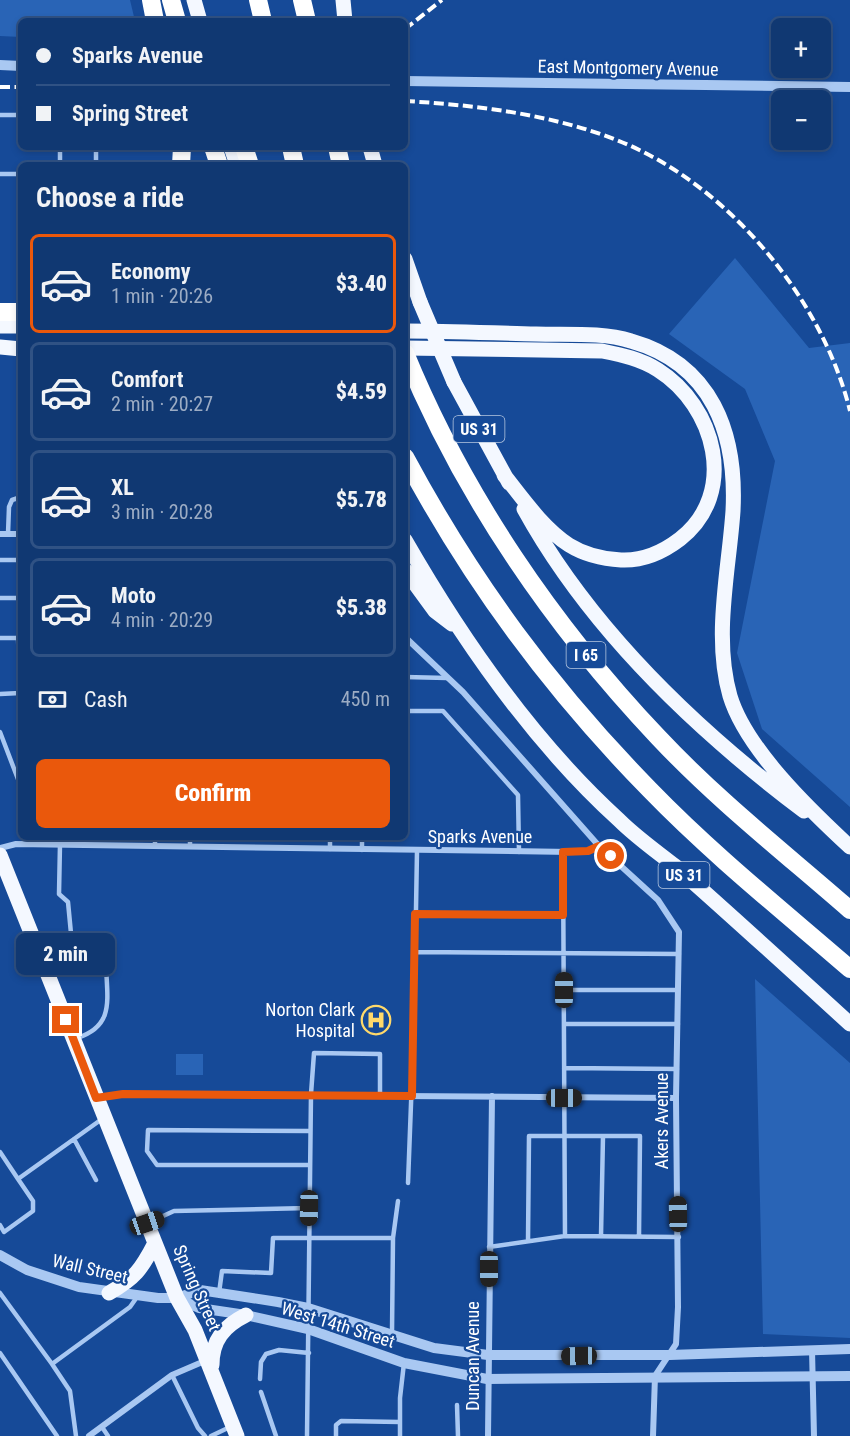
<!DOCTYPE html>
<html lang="en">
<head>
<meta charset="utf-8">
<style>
	body { margin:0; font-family:"Roboto Condensed",sans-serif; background:#1e437a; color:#f1f3f6; height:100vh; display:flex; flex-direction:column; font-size:22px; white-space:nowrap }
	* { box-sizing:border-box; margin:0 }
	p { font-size:20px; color:#9cacc4 }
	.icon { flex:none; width:33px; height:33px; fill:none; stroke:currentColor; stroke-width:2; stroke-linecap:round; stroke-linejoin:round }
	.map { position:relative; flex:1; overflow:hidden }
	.panel { position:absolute; left:18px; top:162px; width:390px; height:678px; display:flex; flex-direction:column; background:#103872; border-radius:9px; box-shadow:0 3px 9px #0003,0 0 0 2px #305284 }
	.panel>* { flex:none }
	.top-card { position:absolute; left:18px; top:18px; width:390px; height:132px; border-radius:9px; box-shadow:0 3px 9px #0003,0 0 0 2px #305284; display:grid; align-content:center; height:132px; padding:0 18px; background:#103872 }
	.tools { position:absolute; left:771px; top:18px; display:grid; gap:12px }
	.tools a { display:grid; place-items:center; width:60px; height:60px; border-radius:9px; background:#103872; box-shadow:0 3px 9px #0003,0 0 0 2px #305284; font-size:30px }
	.end { position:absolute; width:27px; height:27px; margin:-14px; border:8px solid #ea580c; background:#fff; box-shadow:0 0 0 3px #fff }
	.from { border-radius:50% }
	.bubble { position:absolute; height:42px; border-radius:9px; background:#103872; box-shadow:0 3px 9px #0003,0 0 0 2px #305284; font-size:20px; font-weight:800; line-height:42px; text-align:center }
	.car { position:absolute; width:18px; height:36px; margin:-18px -9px; border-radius:8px; box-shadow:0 0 4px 2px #0007; background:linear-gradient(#222 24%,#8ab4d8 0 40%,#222 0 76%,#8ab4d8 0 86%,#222 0) }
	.top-card b { display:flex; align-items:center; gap:21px; height:57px; font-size:22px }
	.top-card b+b { border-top:2px solid #305284 }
	.top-card i { width:15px; height:15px; background:#f1f3f6 }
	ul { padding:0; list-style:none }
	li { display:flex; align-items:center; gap:18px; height:99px; margin:0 12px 9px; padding:0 6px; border:3px solid #305284; border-radius:9px }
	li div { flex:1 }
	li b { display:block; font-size:22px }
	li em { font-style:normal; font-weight:800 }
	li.on { border-color:#ea580c }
	li>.icon { width:54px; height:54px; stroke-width:1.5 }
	h2 { padding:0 18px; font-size:27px; line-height:72px }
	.pay { display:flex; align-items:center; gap:15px; height:66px; padding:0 18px; font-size:22px }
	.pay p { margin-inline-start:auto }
	.primary-button { display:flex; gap:12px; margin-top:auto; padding:12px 18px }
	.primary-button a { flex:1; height:69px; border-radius:9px; background:#ea580c; color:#fff; font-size:24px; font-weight:800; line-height:69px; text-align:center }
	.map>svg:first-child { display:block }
	.green { fill:#2964b6 }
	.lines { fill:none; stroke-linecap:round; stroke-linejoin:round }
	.service { stroke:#a9c8f2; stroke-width:4.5 }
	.minor { stroke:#a9c8f2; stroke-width:6 }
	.tertiary { stroke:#a9c8f2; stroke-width:10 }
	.primary { stroke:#f4f8ff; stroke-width:15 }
	.motorway { stroke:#fff; stroke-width:18 }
	.rail { stroke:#fff; stroke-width:4; stroke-dasharray:10 4.5; stroke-linecap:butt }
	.primary-bridge { stroke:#f4f8ff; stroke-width:15 }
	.route { stroke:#ea580c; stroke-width:8 }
	.labels { text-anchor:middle; stroke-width:4.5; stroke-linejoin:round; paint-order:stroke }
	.shield { fill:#164a98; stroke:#b9c9e0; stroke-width:1.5 }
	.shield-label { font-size:16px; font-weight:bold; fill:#fff }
	.street-label { font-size:18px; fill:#fff; stroke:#164a98 }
	.poi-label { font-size:18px; fill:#fff; stroke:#164a98; text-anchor:end }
</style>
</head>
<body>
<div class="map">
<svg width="850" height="1436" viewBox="0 0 850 1436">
	<rect width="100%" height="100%" fill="#164a98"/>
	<!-- green -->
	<path class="green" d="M0,0H130L135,21H21V37L0,36Z
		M735,258L809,348L850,343V807L762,729L737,653L775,461L745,389L669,334Z
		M755,979L850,1063V1338L763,1334Z
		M176,1054H203V1075H176Z"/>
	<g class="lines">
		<!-- service -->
		<path class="service" d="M0,115H21
			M60,147V165
			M96,165V147
			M0,174H21
			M8,534L9,507L12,500L21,497
			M0,560H21
			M0,598H21
			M0,638H18
			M405,677L447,678
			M0,694L20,693L18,638L21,606
			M405,711H443L518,795L519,852
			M0,732L21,787
			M155,837V846
			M60,844L59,894L68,902L72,944L80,961L106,965C107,999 115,1026 77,1038
			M190,846V837
			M330,849V837
			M362,850V837
			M563,852L565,1236
			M415,914L563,915
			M414,952L679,954
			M46,962L74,953
			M564,990H678
			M564,1024H678
			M564,1068L677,1069
			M74,1139L96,1180
			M0,1152L18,1179L102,1119
			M310,1165H157L147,1151L148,1130L310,1131
			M408,1183L414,1025L417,851
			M150,1222L174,1211L309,1208
			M0,1225L4,1232L33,1211V1201L18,1179
			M601,1236L603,1136
			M393,1238L398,1201
			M528,1241L529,1136H640L639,1236
			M489,1247L565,1236L679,1237
			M0,1293L52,1364L130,1307L137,1297
			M219,1293L222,1271L271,1273L273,1238H393L392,1333
			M0,1353L57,1436
			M52,1364L70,1391L76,1436
			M172,1375L198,1428L205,1436
			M260,1379L261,1362L266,1354L279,1350L309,1353
			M261,1392L276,1436
			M457,1405L458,1436
			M102,1427L108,1436
			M211,1436L230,1427
			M307,1436L311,1094L314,1053L380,1054V1096
			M336,1436V1425L341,1421L400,1422
			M400,1436V1398L404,1363"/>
		<!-- minor -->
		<path class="minor" d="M0,534H21
			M405,637L463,692L599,846L658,900L679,932L676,1098L678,1307L676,1344L655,1376L653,1436
			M0,848L16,844L571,852L588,851L599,846
			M96,1098L123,1094L676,1098
			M812,1350L814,1436
			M89,1436L172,1375L207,1360
			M488,1436L492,1096"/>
		<!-- tertiary -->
		<path class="tertiary" d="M0,65L21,66
			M405,81L850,87
			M0,1255L27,1270L79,1287L158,1298H177L200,1290L278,1302L308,1308L434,1348L488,1355H670L850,1349
			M177,1298L199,1308L246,1315L308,1329L404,1363L487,1379L850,1376"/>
		<!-- primary -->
		<path class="primary" d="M194,0L200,21
			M343,0L345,21
			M231,147L237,165
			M370,147L375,165
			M405,259L420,302
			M0,326H21
			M405,331C449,331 493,333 536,334C567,335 602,332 631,341C712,364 737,433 733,511C729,570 713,637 730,696C746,749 810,810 850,847
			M0,347L21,349
			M405,348L602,351C622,355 641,359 658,370C715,406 739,493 680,539C663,552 642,561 621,560C602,559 585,555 569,545C543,528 523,499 504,475
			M454,382L509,483
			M524,509C590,629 695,729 804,811
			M405,540C463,641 532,741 619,820C636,837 656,851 675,866C734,918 792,971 850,1024
			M405,570L435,611L452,624
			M0,855L177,1298L195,1330L237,1436
			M109,1293C135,1278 141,1270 155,1243
			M212,1365C212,1340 224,1326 246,1315"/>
		<!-- motorway -->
		<path class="motorway" d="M151,0L155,21
			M171,0L177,21
			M258,0L263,21
			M302,0L307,21
			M213,147L219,165
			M244,147L250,165
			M291,147L295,165
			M337,147L341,165
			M181,165L182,147
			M0,312H21
			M405,353C463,495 553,626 658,737C717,800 786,854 850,910
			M405,457C472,582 551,689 650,790C712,854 783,911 850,969"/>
		<!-- rail -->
		<path class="rail" d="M405,29L442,0
			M0,87H21
			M405,101C475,105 549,114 614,139C725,181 822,297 850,411"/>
		<!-- primary-bridge -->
		<path class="primary-bridge" d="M420,302L454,382"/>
	</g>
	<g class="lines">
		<!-- route -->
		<path class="route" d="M66,1020L96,1098L123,1094L412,1096L415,914L563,915V852L588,851L599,846L611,856"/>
	</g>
	<!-- icons -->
	<defs>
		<g id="hospital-ring" transform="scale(1.5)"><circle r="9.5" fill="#164a98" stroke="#ffd96a" stroke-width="1.5"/><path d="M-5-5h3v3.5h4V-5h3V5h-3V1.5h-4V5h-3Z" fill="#ffd96a"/></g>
	</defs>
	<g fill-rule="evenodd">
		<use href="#hospital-ring" x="376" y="1020"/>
	</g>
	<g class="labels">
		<!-- shield labels -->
		<g class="shield">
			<rect x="453.5" y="416" width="51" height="26" rx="4.5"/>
			<rect x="566.5" y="642" width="39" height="26" rx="4.5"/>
			<rect x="658.5" y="862" width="51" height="26" rx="4.5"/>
		</g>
		<g class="shield-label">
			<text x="479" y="435">US 31</text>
			<text x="586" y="661">I 65</text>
			<text x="684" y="881">US 31</text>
		</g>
		<!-- street labels -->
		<g class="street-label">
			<text transform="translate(628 68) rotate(1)" y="6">East Montgomery Avenue</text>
			<text x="480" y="843">Sparks Avenue</text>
			<text transform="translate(662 1121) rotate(-90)" y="6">Akers Avenue</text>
			<text transform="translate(90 1269) rotate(13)" y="6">Wall Street</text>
			<text transform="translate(197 1288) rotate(66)" y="6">Spring Street</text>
			<text transform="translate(338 1325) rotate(17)" y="6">West 14th Street</text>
			<text transform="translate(473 1356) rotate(-90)" y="6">Duncan Avenue</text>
		</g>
		<!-- poi labels -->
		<g class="poi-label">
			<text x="355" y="1016">Norton Clark<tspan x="355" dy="21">Hospital</tspan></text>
		</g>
	</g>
</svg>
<div class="tools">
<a>+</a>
<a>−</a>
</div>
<i class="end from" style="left:611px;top:856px"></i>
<i class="end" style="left:66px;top:1020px"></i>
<div class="bubble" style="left:16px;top:933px;width:99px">2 min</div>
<i class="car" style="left:564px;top:990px;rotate:0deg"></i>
<i class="car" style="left:564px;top:1098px;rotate:90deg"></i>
<i class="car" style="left:309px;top:1208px;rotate:181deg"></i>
<i class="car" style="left:678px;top:1214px;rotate:359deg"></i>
<i class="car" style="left:147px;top:1223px;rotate:71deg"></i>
<i class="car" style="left:489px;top:1269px;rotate:180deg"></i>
<i class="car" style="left:579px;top:1356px;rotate:269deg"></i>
<div class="top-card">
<b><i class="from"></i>Sparks Avenue</b>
<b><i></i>Spring Street</b>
</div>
<section class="panel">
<h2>Choose a ride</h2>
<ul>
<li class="on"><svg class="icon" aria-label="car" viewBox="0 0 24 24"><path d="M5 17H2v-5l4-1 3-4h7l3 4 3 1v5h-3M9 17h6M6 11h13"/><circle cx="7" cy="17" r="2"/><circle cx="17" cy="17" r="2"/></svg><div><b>Economy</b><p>1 min · 20:26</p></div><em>$3.40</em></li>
<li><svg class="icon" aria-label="car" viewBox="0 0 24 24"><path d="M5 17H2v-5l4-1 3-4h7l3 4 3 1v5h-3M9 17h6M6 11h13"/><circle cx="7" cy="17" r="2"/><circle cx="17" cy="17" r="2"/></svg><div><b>Comfort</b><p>2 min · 20:27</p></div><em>$4.59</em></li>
<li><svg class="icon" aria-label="car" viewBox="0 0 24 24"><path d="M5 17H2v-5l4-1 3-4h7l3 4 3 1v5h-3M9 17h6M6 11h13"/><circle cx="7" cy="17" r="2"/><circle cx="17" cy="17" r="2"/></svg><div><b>XL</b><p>3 min · 20:28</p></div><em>$5.78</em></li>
<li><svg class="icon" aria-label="car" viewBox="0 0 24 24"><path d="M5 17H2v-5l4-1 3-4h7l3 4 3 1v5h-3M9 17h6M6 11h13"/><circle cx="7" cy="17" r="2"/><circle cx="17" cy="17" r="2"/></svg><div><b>Moto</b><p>4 min · 20:29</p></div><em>$5.38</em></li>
</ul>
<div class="pay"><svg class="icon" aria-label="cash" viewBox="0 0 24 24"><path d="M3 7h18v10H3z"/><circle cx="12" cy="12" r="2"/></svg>Cash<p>450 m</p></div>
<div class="primary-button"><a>Confirm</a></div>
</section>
</div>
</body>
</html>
